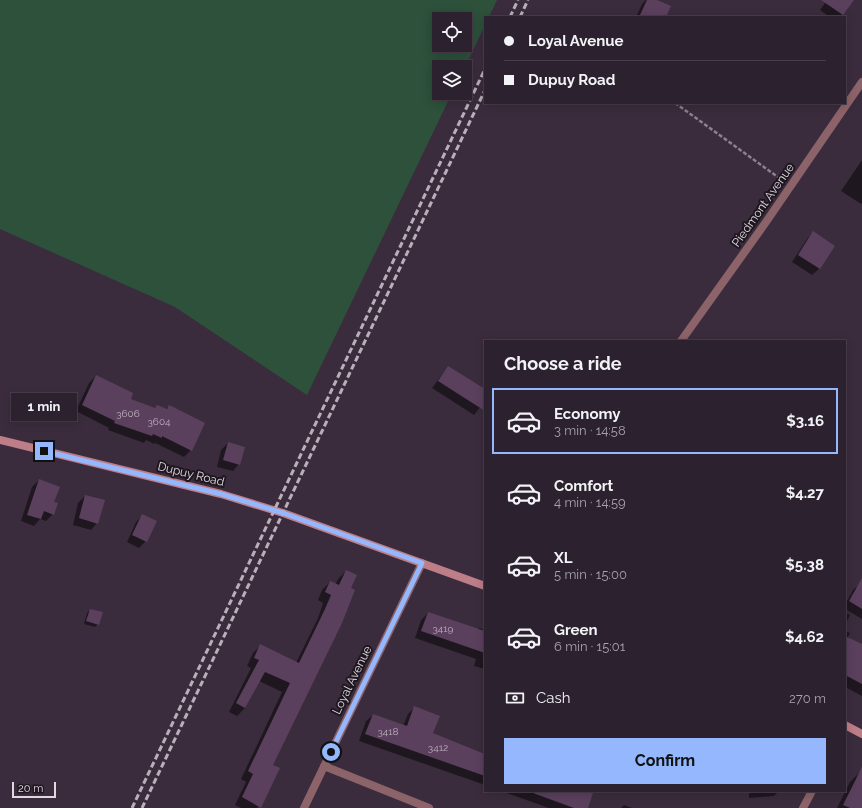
<!DOCTYPE html>
<html lang="en">
<head>
<meta charset="utf-8">
<style>
	body { margin:0; font-family:Raleway,sans-serif; background:#382e3a; color:#f1f3f6; height:100vh; display:flex; flex-direction:column; font-size:15px; white-space:nowrap }
	* { box-sizing:border-box; margin:0 }
	p { font-size:13px; color:#a6a3aa }
	.icon { flex:none; width:22px; height:22px; fill:none; stroke:currentColor; stroke-width:2; stroke-linecap:round; stroke-linejoin:round }
	.map { position:relative; flex:1; overflow:hidden }
	.side { position:absolute; left:484px; top:340px; width:362px; height:452px; display:flex; flex-direction:column; background:#2c212e; border-radius:0px; box-shadow:0 2px 10px #0003,0 0 0 1px #483e4a }
	.side>* { flex:none }
	.hud { position:absolute; left:484px; top:16px; width:362px; height:88px; border-radius:0px; box-shadow:0 2px 10px #0003,0 0 0 1px #483e4a; display:grid; align-content:center; height:88px; padding:0 20px; background:#2c212e }
	.fabs { position:absolute; left:432px; top:12px; display:grid; gap:8px }
	.fabs a { display:grid; place-items:center; width:40px; height:40px; border-radius:0px; background:#2c212e; box-shadow:0 2px 10px #0003,0 0 0 1px #483e4a; font-size:20px }
	.scale { position:absolute; left:12px; bottom:10px; width:44px; box-sizing:border-box; padding-left:4px; border:2px solid #e0d7e1; border-top:0; font-size:11px; line-height:14px; white-space:nowrap; color:#e0d7e1; -webkit-text-stroke:3px #1e171f; paint-order:stroke }
	.end { position:absolute; width:18px; height:18px; margin:-9px; border:5px solid #94b7fd; background:#111; box-shadow:0 0 0 2px #111 }
	.from { border-radius:50% }
	.bubble { position:absolute; height:28px; border-radius:0px; background:#2c212e; box-shadow:0 2px 10px #0003,0 0 0 1px #483e4a; font-size:13px; font-weight:700; line-height:28px; text-align:center }
	.hud b { display:flex; align-items:center; gap:14px; height:38px; font-size:15px }
	.hud b+b { border-top:1px solid #483e4a }
	.hud i { width:10px; height:10px; background:#f1f3f6 }
	ul { padding:0; list-style:none }
	li { display:flex; align-items:center; gap:12px; height:66px; margin:0 8px 6px; padding:0 12px; border:2px solid transparent; border-radius:0px }
	li div { flex:1 }
	li b { display:block; font-size:15px }
	li em { font-style:normal; font-weight:700 }
	li.current { border-color:#94b7fd }
	li>.icon { width:36px; height:36px; stroke-width:1.5 }
	h2 { padding:0 20px; font-size:18px; line-height:48px }
	.pay { display:flex; align-items:center; gap:10px; height:44px; padding:0 20px; font-size:15px }
	.pay p { margin-inline-start:auto }
	.action { display:flex; gap:8px; margin-top:auto; padding:8px 20px }
	.action a { flex:1; height:46px; border-radius:0px; background:#94b7fd; color:#111; font-size:16px; font-weight:700; line-height:46px; text-align:center }
	.map>svg:first-child { display:block }
	.green { fill:#2d513b; fill-rule:evenodd }
	.shadow { fill:#0007 }
	.building { fill:#5b405e }
	.lines { fill:none; stroke-linecap:round; stroke-linejoin:round }
	.path { stroke:#8c808e; stroke-width:2.5; stroke-dasharray:4 2; stroke-linecap:butt }
	.street { stroke:#8c6369; stroke-width:8 }
	.secondary { stroke:#be7e87; stroke-width:8 }
	.rail { stroke:#b9afba; stroke-width:3; stroke-dasharray:6 3; stroke-linecap:butt }
	.route { stroke:#94b7fd; stroke-width:5 }
	.labels { text-anchor:middle; stroke-width:4; stroke-linejoin:round; paint-order:stroke }
	.number-label { font-size:10px; fill:#bfb1c0 }
	.street-label { font-size:12px; fill:#e0d7e1; stroke:#1e171f }
</style>
</head>
<body>
<div class="map">
<svg width="862" height="808" viewBox="0 0 862 808">
	<rect width="100%" height="100%" fill="#3b2c3d"/>
	<!-- green -->
	<path class="green" d="M0,0H497L489,17H485V25L465,67H439V93H452L307,395L175,307L0,229ZM439,19H465V45H439Z"/>
	<!-- shadow -->
	<path class="shadow" d="M646,0H654L665,17H636L642,4Z
		M827,0H853L840,17H830L820,10Z
		M862,160V203L861,204L841,191Z
		M813,232L834,246L819,269L812,275L792,262L807,239Z
		M448,367L485,391V401L474,415L432,388Z
		M96,376L130,399L154,409L157,406L165,410L169,406L191,450L184,457L155,443L154,444L146,440L144,443L108,430L109,428L76,411L89,383Z
		M228,443L239,464L233,471L217,467L221,450Z
		M39,480L53,514L46,521L40,519L34,526L21,521L32,487Z
		M85,496L97,523L91,530L73,525L78,503Z
		M142,516L146,541L139,548L127,542L136,522Z
		M346,571L272,766L263,802L257,808H241L235,805L246,782L241,779L282,692L259,681L245,708L237,716L229,712L251,668L247,666L253,653L261,645L296,663L318,618L323,603L318,600L322,590L330,582L335,585L338,579Z
		M860,584L862,585V619L845,609V605L853,590Z
		M90,610L98,624L95,627L84,624L87,613Z
		M845,612L850,615L845,625Z
		M428,613L478,630L479,628L485,630V669L474,666L476,659L415,638L421,620Z
		M845,631L850,633L847,638L862,645V696L845,687Z
		M414,708L432,733L485,754V785L359,741L366,721L373,715L403,726L408,714Z
		M860,772H862V808H837L850,782Z
		M501,791H584L587,808H549Z
		M749,791H779L774,796L749,798Z
		M624,805L632,808H621Z"/>
	<!-- building -->
	<path class="building" d="M647,0H657L671,6L666,17H639Z
		M821,0H854L843,15Z
		M813,231L835,246L820,269L798,255Z
		M448,366L485,389V411L438,381Z
		M96,375L133,393L131,399L155,408L157,405L167,409L169,405L205,423L192,451L162,436V438L153,434L152,436L114,423L115,421L82,405Z
		M228,442L245,447L240,465L223,460Z
		M39,479L60,487L54,502L58,503L54,515L44,511L41,519L27,515Z
		M85,495L105,500L98,524L79,518Z
		M142,514L157,521L147,542L132,535Z
		M346,570L357,575L351,588L355,590L342,623L273,765L280,768L261,808L242,797L253,774L248,771L290,683L265,672L245,708L236,703L259,660L254,658L260,644L299,663L325,609L331,595L325,592L330,581L339,585Z
		M862,578V609L849,601Z
		M90,609L103,612L99,625L86,621Z
		M428,612L485,631V653L421,631Z
		M845,636L862,644V684L845,675Z
		M414,706L440,716L433,733L485,754V776L365,734L373,714L407,726Z
		M862,767V808H850L843,805Z
		M533,791H587L593,793L588,808H574L533,793Z"/>
	<g class="lines">
		<!-- path -->
		<path class="path" d="M675,103L782,180"/>
		<!-- street -->
		<path class="street" d="M681,341L766,222L862,82
			M324,766L429,808
			M304,808L422,563
			M803,808L812,791"/>
		<!-- secondary -->
		<path class="secondary" d="M0,440L221,494L283,513L485,586
			M845,725L862,734"/>
		<!-- rail -->
		<path class="rail" d="M510,17L518,0
			M520,17L528,0
			M132,808L485,69
			M142,808L485,90"/>
	</g>
	<g class="lines">
		<!-- route -->
		<path class="route" d="M44,451L221,494L283,513L422,563L331,752"/>
	</g>
	<g class="labels">
		<!-- number labels -->
		<g class="number-label">
			<text x="128" y="417">3606</text>
			<text x="159" y="425">3604</text>
			<text x="443" y="632">3419</text>
			<text x="388" y="735">3418</text>
			<text x="438" y="751">3412</text>
		</g>
		<!-- street labels -->
		<g class="street-label">
			<text transform="translate(763 205) rotate(-55)" y="4">Piedmont Avenue</text>
			<text transform="translate(191 474) rotate(14)" y="4">Dupuy Road</text>
			<text transform="translate(352 680) rotate(-64)" y="4">Loyal Avenue</text>
		</g>
	</g>
</svg>
<div class="fabs">
<a><svg class="icon" aria-label="locate" viewBox="0 0 24 24"><circle cx="12" cy="12" r="6"/><path d="M12 2v4M12 18v4M2 12h4M18 12h4"/></svg></a>
<a><svg class="icon" aria-label="layers" viewBox="0 0 24 24"><path d="M12 4l9 5-9 5-9-5zM3 14l9 5 9-5"/></svg></a>
</div>
<div class="scale">20 m</div>
<i class="end from" style="left:331px;top:752px"></i>
<i class="end" style="left:44px;top:451px"></i>
<div class="bubble" style="left:11px;top:393px;width:66px">1 min</div>
<div class="hud">
<b><i class="from"></i>Loyal Avenue</b>
<b><i></i>Dupuy Road</b>
</div>
<section class="side">
<h2>Choose a ride</h2>
<ul>
<li class="current"><svg class="icon" aria-label="car" viewBox="0 0 24 24"><path d="M5 17H2v-5l4-1 3-4h7l3 4 3 1v5h-3M9 17h6M6 11h13"/><circle cx="7" cy="17" r="2"/><circle cx="17" cy="17" r="2"/></svg><div><b>Economy</b><p>3 min · 14:58</p></div><em>$3.16</em></li>
<li><svg class="icon" aria-label="car" viewBox="0 0 24 24"><path d="M5 17H2v-5l4-1 3-4h7l3 4 3 1v5h-3M9 17h6M6 11h13"/><circle cx="7" cy="17" r="2"/><circle cx="17" cy="17" r="2"/></svg><div><b>Comfort</b><p>4 min · 14:59</p></div><em>$4.27</em></li>
<li><svg class="icon" aria-label="car" viewBox="0 0 24 24"><path d="M5 17H2v-5l4-1 3-4h7l3 4 3 1v5h-3M9 17h6M6 11h13"/><circle cx="7" cy="17" r="2"/><circle cx="17" cy="17" r="2"/></svg><div><b>XL</b><p>5 min · 15:00</p></div><em>$5.38</em></li>
<li><svg class="icon" aria-label="car" viewBox="0 0 24 24"><path d="M5 17H2v-5l4-1 3-4h7l3 4 3 1v5h-3M9 17h6M6 11h13"/><circle cx="7" cy="17" r="2"/><circle cx="17" cy="17" r="2"/></svg><div><b>Green</b><p>6 min · 15:01</p></div><em>$4.62</em></li>
</ul>
<div class="pay"><svg class="icon" aria-label="cash" viewBox="0 0 24 24"><path d="M3 7h18v10H3z"/><circle cx="12" cy="12" r="2"/></svg>Cash<p>270 m</p></div>
<div class="action"><a>Confirm</a></div>
</section>
</div>
</body>
</html>
